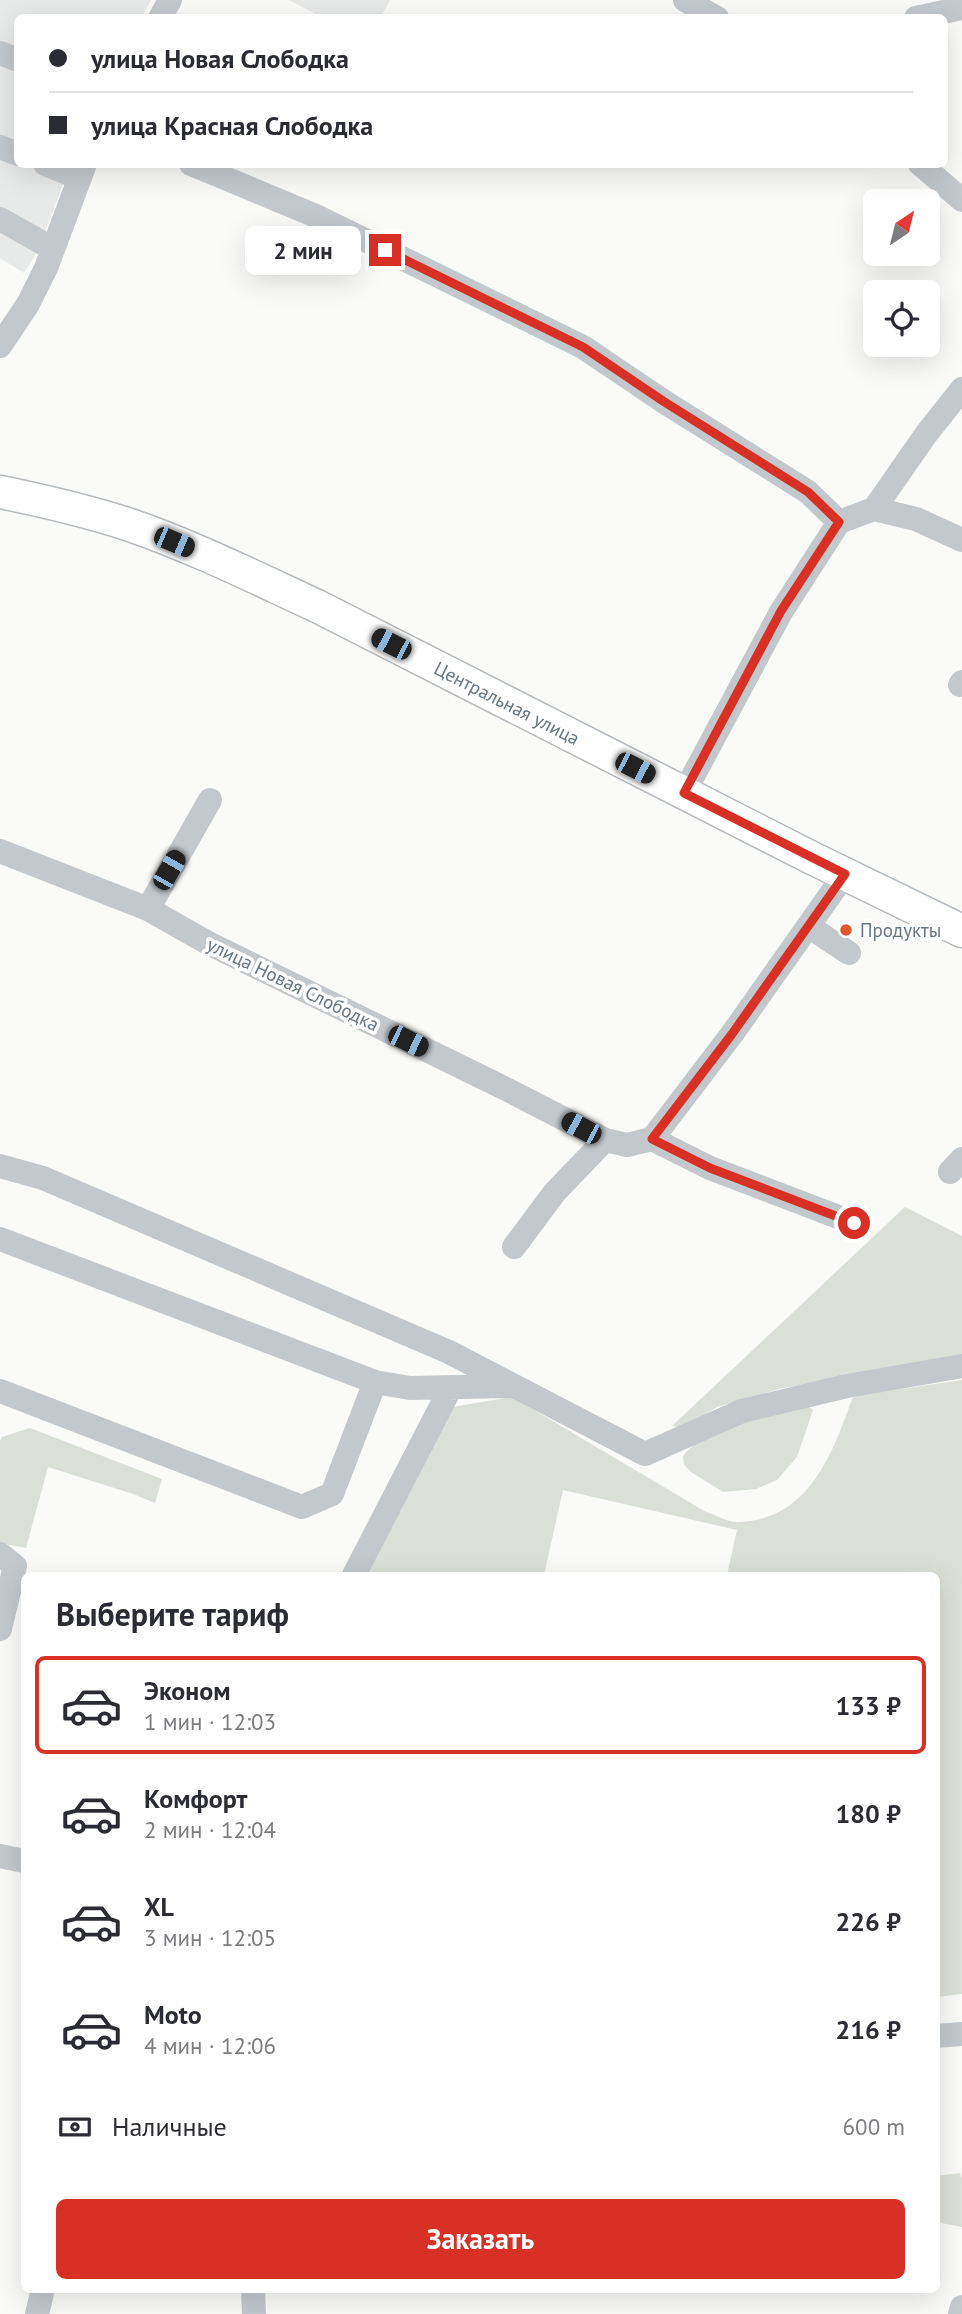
<!DOCTYPE html>
<html lang="ru">
<head>
<meta charset="utf-8">
<style>
	body { margin:0; font-family:"PT Sans",sans-serif; background:#f2f2f3; color:#2b2b33; height:100vh; display:flex; flex-direction:column; font-size:26px; white-space:nowrap }
	* { box-sizing:border-box; margin:0 }
	p { font-size:23px; color:#7c7c81 }
	.icon { flex:none; width:38px; height:38px; fill:none; stroke:currentColor; stroke-width:2; stroke-linecap:round; stroke-linejoin:round }
	.map { position:relative; flex:1; overflow:hidden }
	.details { position:absolute; left:21px; top:1572px; width:919px; height:721px; display:flex; flex-direction:column; background:#fff; border-radius:10px; box-shadow:0 7px 28px #0002 }
	.details>* { flex:none }
	.hud { position:absolute; left:14px; top:14px; width:934px; height:154px; border-radius:10px; box-shadow:0 7px 28px #0002; display:grid; align-content:center; height:154px; padding:0 35px; background:#fff }
	.needle { width:46px; rotate:35deg }
	.buttons { position:absolute; left:863px; top:189px; display:grid; gap:14px }
	.buttons a { display:grid; place-items:center; width:77px; height:77px; border-radius:10px; background:#fff; box-shadow:0 7px 28px #0002; font-size:35px }
	.end { position:absolute; width:32px; height:32px; margin:-16px; border:9px solid #d93025; background:#fff; box-shadow:0 0 0 4px #fff }
	.from { border-radius:50% }
	.bubble { position:absolute; height:49px; border-radius:10px; background:#fff; box-shadow:0 7px 28px #0002; font-size:23px; font-weight:700; line-height:49px; text-align:center }
	.car { position:absolute; width:21px; height:42px; margin:-21px -10px; border-radius:9px; box-shadow:0 0 5px 2px #0007; background:linear-gradient(#222 24%,#8ab4d8 0 40%,#222 0 76%,#8ab4d8 0 86%,#222 0) }
	.hud b { display:flex; align-items:center; gap:24px; height:66px; font-size:26px }
	.hud b+b { border-top:2px solid #e1e1e2 }
	.hud i { width:18px; height:18px; background:#2b2b33 }
	ul { padding:0; list-style:none }
	li { display:flex; align-items:center; gap:21px; height:98px; margin:0 14px 10px; padding:0 21px; border:4px solid transparent; border-radius:10px }
	li div { flex:1 }
	li b { display:block; font-size:26px }
	li em { font-style:normal; font-weight:700 }
	li.current { border-color:#d93025 }
	li>.icon { width:63px; height:63px; stroke-width:1.5 }
	h2 { padding:0 35px; font-size:32px; line-height:84px }
	.pay { display:flex; align-items:center; gap:18px; height:77px; padding:0 35px; font-size:26px }
	.pay p { margin-inline-start:auto }
	.action { display:flex; gap:14px; margin-top:auto; padding:14px 35px }
	.action a { flex:1; height:80px; border-radius:10px; background:#d93025; color:#fff; font-size:28px; font-weight:700; line-height:80px; text-align:center }
	.map>svg:first-child { display:block }
	.built { fill:#e8e9e9 }
	.green { fill:#dadfd7 }
	.lines { fill:none; stroke-linecap:round; stroke-linejoin:round }
	.major-casing { stroke:#b5babe; stroke-width:35 }
	.minor { stroke:#c3c8cc; stroke-width:24 }
	.major { stroke:#fff; stroke-width:32 }
	.route { stroke:#d93025; stroke-width:9 }
	.poi-dot { fill:#e4572e; stroke:#fff; stroke-width:2.5 }
	.labels { text-anchor:middle; stroke-width:7; stroke-linejoin:round; paint-order:stroke }
	.street-label { font-size:19px; fill:#657683; stroke:#fff }
	.poi-label { font-size:19px; fill:#657683; stroke:#fff; text-anchor:start }
</style>
</head>
<body>
<div class="map">
<svg width="962" height="2314" viewBox="0 0 962 2314">
	<rect width="100%" height="100%" fill="#fafaf8"/>
	<!-- built -->
	<path class="built" d="M0,0H151L142,17L18,18V164L70,165L38,251L24,273L0,258Z
		M289,0H390L381,17L323,18Z"/>
	<!-- green -->
	<path class="green" d="M905,1207L962,1236V1354L779,1389L717,1407L684,1428L672,1426Z
		M962,1380V1994L936,1997V1575H727L737,1530L563,1490L544,1575H365L452,1407L512,1397L706,1512C716,1515 727,1522 737,1522C809,1521 833,1453 853,1396Z
		M805,1404L813,1410L797,1457L777,1480L756,1489L723,1492L691,1472L684,1465L683,1456C712,1422 765,1415 805,1404Z
		M30,1428L162,1479L155,1503L133,1494L48,1467L26,1548L0,1543V1441L2,1437Z
		M960,2173L962,2179V2227L936,2222V2176Z"/>
	<g class="lines">
		<!-- major casing -->
		<g class="major-casing">
			<path id="major" d="M0,492C44,501 87,511 130,525C194,547 256,578 317,606L812,858L962,931"/>
		</g>
		<!-- minor -->
		<path class="minor" d="M685,0L717,18
			M160,18L170,0
			M916,18L962,8
			M0,53L18,60
			M0,147L18,154
			M45,164L79,178
			M191,164L316,216L583,347L663,401L808,492L839,522L874,509L916,519L962,540
			M920,164L962,200
			M0,219L53,249
			M0,346L28,304L46,268L85,164
			M874,509L927,433L962,389
			M960,685L962,682
			M684,793L781,612L839,522
			M0,851L148,909L208,943L508,1090L605,1140L627,1145L652,1139L710,1168L854,1223
			M148,909L210,800
			M808,926L849,953
			M652,1139L732,1034L845,874
			M0,1166L43,1178L449,1352L645,1454L742,1411L847,1386L962,1366
			M950,1172L962,1159
			M0,1239L375,1382L410,1388L510,1386
			M514,1247L555,1192L605,1140
			M0,1391L302,1507L332,1494L375,1382
			M0,1554L15,1566L0,1629
			M354,1575L451,1387
			M0,1856L24,1861
			M936,2036L962,2034
			M253,2289L254,2314
			M37,2314L43,2289
			M960,2314L962,2307"/>
		<!-- major -->
		<use href="#major" class="major"/>
	</g>
	<g class="lines">
		<!-- route -->
		<path class="route" d="M385,250L583,347L663,401L808,492L839,522L781,611L684,793L845,874L732,1034L652,1139L710,1168L854,1223"/>
	</g>
	<!-- markers -->
	<circle class="poi-dot" cx="846" cy="930" r="7"/>
	<g class="labels">
		<!-- street labels -->
		<g class="street-label">
			<text transform="translate(507 703) rotate(27)" y="7">Центральная улица</text>
			<text transform="translate(293 984) rotate(26)" y="7">улица Новая Слободка</text>
		</g>
		<!-- poi labels -->
		<g class="poi-label">
			<text x="860" y="937">Продукты</text>
		</g>
	</g>
</svg>
<div class="buttons">
<a><svg class="needle" viewBox="-14 -14 28 28"><path d="M0-13l5 13h-10z" fill="#e53935"/><path d="M0 13l5-13h-10z" fill="#7c7c81"/></svg></a>
<a><svg class="icon" aria-label="locate" viewBox="0 0 24 24"><circle cx="12" cy="12" r="6"/><path d="M12 2v4M12 18v4M2 12h4M18 12h4"/></svg></a>
</div>
<i class="end from" style="left:854px;top:1223px"></i>
<i class="end" style="left:385px;top:250px"></i>
<div class="bubble" style="left:245px;top:226px;width:116px">2 мин</div>
<i class="car" style="left:174px;top:542px;rotate:113deg"></i>
<i class="car" style="left:391px;top:644px;rotate:297deg"></i>
<i class="car" style="left:635px;top:768px;rotate:117deg"></i>
<i class="car" style="left:169px;top:870px;rotate:30deg"></i>
<i class="car" style="left:408px;top:1041px;rotate:116deg"></i>
<i class="car" style="left:581px;top:1128px;rotate:298deg"></i>
<div class="hud">
<b><i class="from"></i>улица Новая Слободка</b>
<b><i></i>улица Красная Слободка</b>
</div>
<section class="details">
<h2>Выберите тариф</h2>
<ul>
<li class="current"><svg class="icon" aria-label="car" viewBox="0 0 24 24"><path d="M5 17H2v-5l4-1 3-4h7l3 4 3 1v5h-3M9 17h6M6 11h13"/><circle cx="7" cy="17" r="2"/><circle cx="17" cy="17" r="2"/></svg><div><b>Эконом</b><p>1 мин · 12:03</p></div><em>133 ₽</em></li>
<li><svg class="icon" aria-label="car" viewBox="0 0 24 24"><path d="M5 17H2v-5l4-1 3-4h7l3 4 3 1v5h-3M9 17h6M6 11h13"/><circle cx="7" cy="17" r="2"/><circle cx="17" cy="17" r="2"/></svg><div><b>Комфорт</b><p>2 мин · 12:04</p></div><em>180 ₽</em></li>
<li><svg class="icon" aria-label="car" viewBox="0 0 24 24"><path d="M5 17H2v-5l4-1 3-4h7l3 4 3 1v5h-3M9 17h6M6 11h13"/><circle cx="7" cy="17" r="2"/><circle cx="17" cy="17" r="2"/></svg><div><b>XL</b><p>3 мин · 12:05</p></div><em>226 ₽</em></li>
<li><svg class="icon" aria-label="car" viewBox="0 0 24 24"><path d="M5 17H2v-5l4-1 3-4h7l3 4 3 1v5h-3M9 17h6M6 11h13"/><circle cx="7" cy="17" r="2"/><circle cx="17" cy="17" r="2"/></svg><div><b>Moto</b><p>4 мин · 12:06</p></div><em>216 ₽</em></li>
</ul>
<div class="pay"><svg class="icon" aria-label="cash" viewBox="0 0 24 24"><path d="M3 7h18v10H3z"/><circle cx="12" cy="12" r="2"/></svg>Наличные<p>600 m</p></div>
<div class="action"><a>Заказать</a></div>
</section>
</div>
</body>
</html>
